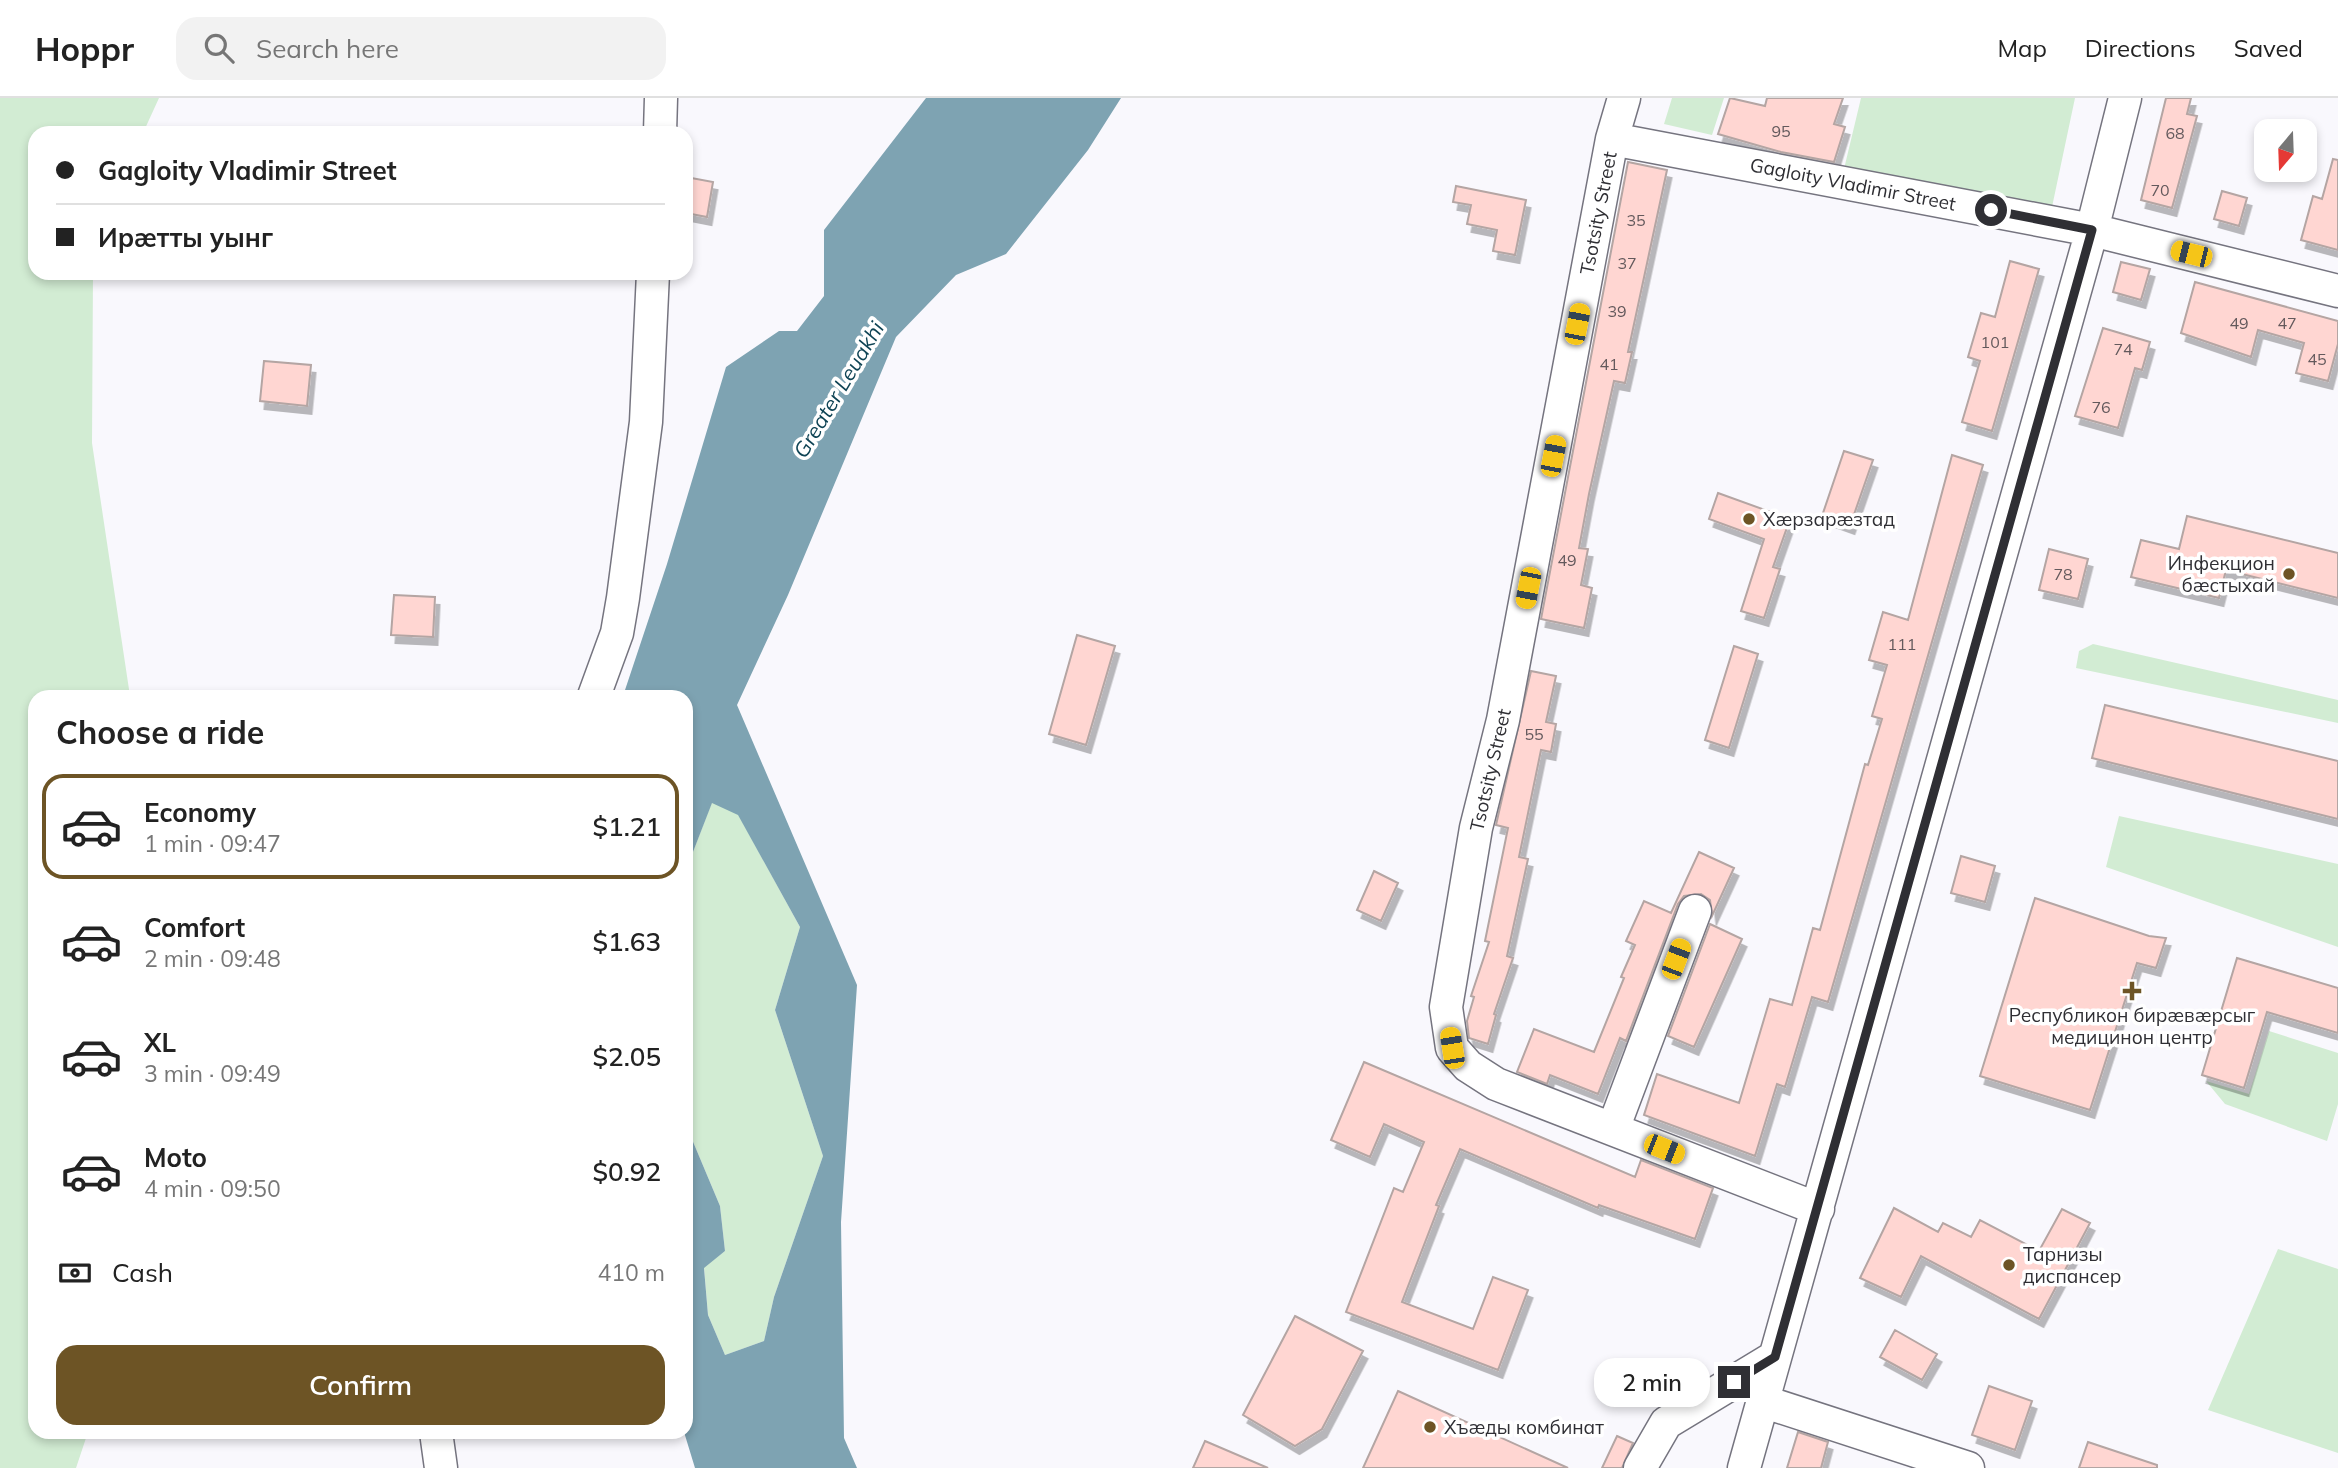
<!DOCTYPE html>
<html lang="en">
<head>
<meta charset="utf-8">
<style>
	body { margin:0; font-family:Mulish,sans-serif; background:#f2f2f2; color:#222; height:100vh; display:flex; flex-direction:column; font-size:26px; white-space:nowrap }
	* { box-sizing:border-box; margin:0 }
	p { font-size:23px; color:#767676 }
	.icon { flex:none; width:38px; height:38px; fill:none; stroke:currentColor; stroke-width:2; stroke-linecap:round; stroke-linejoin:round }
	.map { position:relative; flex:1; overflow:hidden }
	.side { position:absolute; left:28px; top:592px; width:665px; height:749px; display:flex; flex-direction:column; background:#fff; border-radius:21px; box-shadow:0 4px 10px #0003 }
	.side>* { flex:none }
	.hud { position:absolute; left:28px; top:28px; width:665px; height:154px; border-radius:21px; box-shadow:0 4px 10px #0003; display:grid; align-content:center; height:154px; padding:0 28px; background:#fff }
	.needle { width:46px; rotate:199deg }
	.fabs { position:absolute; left:2254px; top:21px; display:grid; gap:14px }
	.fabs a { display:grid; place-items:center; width:63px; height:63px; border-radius:14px; background:#fff; box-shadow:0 4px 10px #0003; font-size:35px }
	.end { position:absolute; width:32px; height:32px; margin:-16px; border:9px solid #2f2f34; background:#fff; box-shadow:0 0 0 4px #fff }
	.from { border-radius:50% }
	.bubble { position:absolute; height:49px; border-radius:21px; background:#fff; box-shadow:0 4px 10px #0003; font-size:23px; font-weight:600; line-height:49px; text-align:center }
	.car { position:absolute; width:21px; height:42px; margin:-21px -10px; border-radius:9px; box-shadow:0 0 5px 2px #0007; background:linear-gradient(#f5c518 24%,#345 0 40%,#f5c518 0 76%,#345 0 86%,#f5c518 0) }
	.hud b { display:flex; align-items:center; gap:24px; height:66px; font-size:26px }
	.hud b+b { border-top:2px solid #e0e0e0 }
	.hud i { width:18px; height:18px; background:#222 }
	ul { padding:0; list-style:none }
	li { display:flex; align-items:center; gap:21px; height:105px; margin:0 14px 10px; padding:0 14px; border:4px solid transparent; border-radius:21px }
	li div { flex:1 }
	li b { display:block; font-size:26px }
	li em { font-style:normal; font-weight:600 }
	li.current { border-color:#6d5425 }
	li>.icon { width:63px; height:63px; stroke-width:1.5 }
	h2 { padding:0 28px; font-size:32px; line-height:84px }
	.pay { display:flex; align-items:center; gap:18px; height:77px; padding:0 28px; font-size:26px }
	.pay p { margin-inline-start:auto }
	.cta { display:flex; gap:14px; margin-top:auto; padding:14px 28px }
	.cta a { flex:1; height:80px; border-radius:21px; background:#6d5425; color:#fff; font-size:28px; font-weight:600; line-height:80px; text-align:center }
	header { display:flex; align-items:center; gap:42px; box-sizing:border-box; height:98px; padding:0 35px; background:#fff; border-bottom:2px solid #e0e0e0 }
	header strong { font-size:33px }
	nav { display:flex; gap:38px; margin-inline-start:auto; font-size:24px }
	.search { width:490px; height:63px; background:#f2f2f2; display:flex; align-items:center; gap:18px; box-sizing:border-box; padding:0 24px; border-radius:21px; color:#767676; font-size:26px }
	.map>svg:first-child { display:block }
	.green { fill:#d2ecd3 }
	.water { fill:#7ea3b2 }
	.building { fill:#ffd6d2; stroke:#b4a5a3; stroke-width:2; filter:url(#shadow) }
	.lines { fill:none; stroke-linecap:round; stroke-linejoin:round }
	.minor-casing { stroke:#75747f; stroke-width:35 }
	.minor { stroke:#fff; stroke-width:32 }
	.route { stroke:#2f2f34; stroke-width:9 }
	.poi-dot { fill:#6d5425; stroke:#fff; stroke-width:2.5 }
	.labels { text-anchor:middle; stroke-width:7; stroke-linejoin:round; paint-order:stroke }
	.number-label { font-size:16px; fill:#63595c }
	.street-label { font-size:19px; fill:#2f2f34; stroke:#fff }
	.poi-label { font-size:19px; fill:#2f2f34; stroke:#fff; text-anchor:start }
	.water-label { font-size:21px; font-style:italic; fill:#0f4455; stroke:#fff }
</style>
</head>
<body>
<header>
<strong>Hoppr</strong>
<div class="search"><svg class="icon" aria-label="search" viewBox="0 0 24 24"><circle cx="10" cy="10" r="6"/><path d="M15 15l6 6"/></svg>Search here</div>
<nav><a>Map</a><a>Directions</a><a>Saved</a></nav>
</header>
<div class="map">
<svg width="2338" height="1370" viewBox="0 0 2338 1370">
	<defs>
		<filter id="shadow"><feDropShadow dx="4.5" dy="8" stdDeviation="0" flood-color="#0004"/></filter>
	</defs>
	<rect width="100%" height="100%" fill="#f9f8fd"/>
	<!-- green -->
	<path class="green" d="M0,0H159L143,35H35V175H93L92,345L130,598H35V1334H88L76,1370H0Z
		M1672,0H1724L1712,37L1664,26Z
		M1861,0H2075L2052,109L1844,71Z
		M2093,546L2338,602V625L2076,570L2079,553Z
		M712,704L738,716L800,829L775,912L823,1058L774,1199L764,1243L725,1257L708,1217L704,1169L725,1153L720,1108L686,1027V772Z
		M2119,718L2338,766V849L2106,769Z
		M2269,933L2338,955V1006L2327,1043L2225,1006L2206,983L2249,996Z
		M2278,1151L2338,1171V1355L2208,1312Z"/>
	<!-- water -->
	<path class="water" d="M926,0H1121L1088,52L1006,156L956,177L896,239L788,497L737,607L857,887L841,1124L844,1340L857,1370H695L684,1334L686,1027L720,1108L725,1153L704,1170L708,1217L725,1257L764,1243L774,1199L823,1058L775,912L800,829L738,717L712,705L686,772V598H623L667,466L726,269L779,233H797L824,198V132Z"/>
	<!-- building -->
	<path class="building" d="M1730,0L1765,8L1767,0H1843L1834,26L1845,29L1834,64L1781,54L1718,36Z
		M2166,0H2191L2187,16L2197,18L2172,110L2141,102Z
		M2333,61L2338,62V152L2301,142L2313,98L2322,101Z
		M1628,64L1667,72L1628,254H1632L1625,285L1614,283L1589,396L1579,450L1588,451L1581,487L1592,490L1584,530L1541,521Z
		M686,79L713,84L707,119L686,115Z
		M1456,88L1526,102L1515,157L1493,153L1497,132L1467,126L1471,107L1453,104Z
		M2222,93L2247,100L2239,128L2214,121Z
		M2010,163L2039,171L1992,333L1962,324L1980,263L1968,259L1981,215L1995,219Z
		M2121,164L2150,171L2141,202L2113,194Z
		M2195,184L2338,223V246L2328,283L2296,275L2304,245L2258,232L2251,259L2181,235Z
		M2103,230L2150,244L2142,272L2135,270L2118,330L2075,318Z
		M264,263L311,267L307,308L260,303Z
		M1844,353L1873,362L1850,428L1822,418Z
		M1952,357L1983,367L1828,904L1812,899L1785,989L1777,986L1755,1058L1644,1017L1657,976L1739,1005L1770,901L1792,907L1813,830L1820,832L1865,666L1868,667L1882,621L1872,618L1887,567L1869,562L1883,514L1908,522Z
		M1718,395L1790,421L1773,469L1780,471L1764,520L1741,513L1764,441L1709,421Z
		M2187,418L2338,455V500L2226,472L2219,500L2131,479L2141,442L2179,451Z
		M2049,451L2088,461L2078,501L2039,492Z
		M394,497L435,499L433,539L391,537Z
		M1077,537L1115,548L1086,647L1049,636Z
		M1734,548L1758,556L1729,650L1705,642Z
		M1531,573L1556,578L1546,624L1556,626L1551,654L1541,652L1519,759L1528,761L1507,858L1513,860L1494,916L1496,917L1488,946L1469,940L1467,923L1474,899L1471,898L1489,844L1485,843L1508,730L1496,727Z
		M2105,607L2338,663V721L2092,660Z
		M1699,754L1734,770L1712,818L1710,802L1701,796L1684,798L1678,806L1626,943L1620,940L1598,996L1550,977L1547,986L1517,974L1534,931L1594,954L1624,880L1621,879L1635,847L1626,843L1644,803L1671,815Z
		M1961,758L1995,768L1985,804L1951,795Z
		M1374,773L1398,785L1381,823L1357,812Z
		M2035,800L2149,838L2166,840L2156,870L2137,865L2090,1012L1980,978Z
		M1710,826L1742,841L1694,949L1668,938Z
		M2237,860L2338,890V935L2267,914L2244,990L2202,977Z
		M1364,964L1635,1079L1641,1062L1713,1090L1695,1141L1599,1107L1598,1110L1460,1051L1436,1107L1439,1108L1402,1204L1473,1231L1493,1179L1528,1192L1498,1272L1346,1214L1394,1090L1403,1094L1424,1044L1384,1026L1370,1059L1331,1042Z
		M1894,1110L1938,1134L1943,1125L1971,1139L1980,1122L2039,1153L2062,1111L2090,1125L2039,1221L1921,1158L1901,1199L1860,1180Z
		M1295,1218L1363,1253L1322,1331L1295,1348L1243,1317Z
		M1895,1232L1937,1256L1922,1282L1880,1259Z
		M1989,1288L2032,1303L2015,1352L1972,1337Z
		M1398,1293L1568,1370H1363Z
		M1798,1334L1828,1344L1821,1370H1787Z
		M1617,1338L1633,1345L1622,1370H1602Z
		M1205,1343L1268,1370H1193Z
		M2088,1344L2157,1367V1370H2079Z"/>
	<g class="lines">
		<!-- minor casing -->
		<g class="minor-casing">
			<path id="minor" d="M1624,0L1612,41L1503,622L1476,730L1446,909L1452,950L1468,968L1496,986L1818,1111
				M660,35L661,0
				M1612,41L2092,132L2338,193
				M594,598L617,535L623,500L646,324L653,175
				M1613,1031L1695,813
				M1762,1303L1968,1370
				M436,1334L441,1370
				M1640,1370L1666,1325L1775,1259
				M1744,1370L2092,132L2125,0"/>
		</g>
		<!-- minor -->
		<use href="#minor" class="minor"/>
	</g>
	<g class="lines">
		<!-- route -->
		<path class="route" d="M1734,1284L1775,1259L2092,132L1991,112"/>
	</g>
	<!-- markers -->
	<g class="poi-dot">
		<circle cx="1749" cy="421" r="7"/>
		<circle cx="2289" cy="476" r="7"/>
		<path d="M2128.5 882.5h7v7h7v7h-7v7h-7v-7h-7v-7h7z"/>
		<circle cx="2009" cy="1167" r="7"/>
		<circle cx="1430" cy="1329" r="7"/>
	</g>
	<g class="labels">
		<!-- number labels -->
		<g class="number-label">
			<text x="1781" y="39">95</text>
			<text x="2175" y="41">68</text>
			<text x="2160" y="98">70</text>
			<text x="1636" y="128">35</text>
			<text x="1627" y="171">37</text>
			<text x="1617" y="219">39</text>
			<text x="2239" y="231">49</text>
			<text x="2287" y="231">47</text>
			<text x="1995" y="250">101</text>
			<text x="2123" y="257">74</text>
			<text x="2317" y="267">45</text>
			<text x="1609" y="272">41</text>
			<text x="2101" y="315">76</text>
			<text x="1567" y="468">49</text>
			<text x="2063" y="482">78</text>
			<text x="1902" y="552">111</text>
			<text x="1534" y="642">55</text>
		</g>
		<!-- street labels -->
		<g class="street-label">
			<text transform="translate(1853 86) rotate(11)" y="7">Gagloity Vladimir Street</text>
			<text transform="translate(1598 115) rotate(-79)" y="7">Tsotsity Street</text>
			<text transform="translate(1490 672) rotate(-77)" y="7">Tsotsity Street</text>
		</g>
		<!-- poi labels -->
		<g class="poi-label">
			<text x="1763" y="428">Хæрзарæзтад</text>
			<text x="2275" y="472" text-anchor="end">Инфекцион<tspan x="2275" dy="22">бæстыхай</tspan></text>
			<text x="2132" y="924" text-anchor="middle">Республикон бирæвæрсыг<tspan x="2132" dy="22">медицинон центр</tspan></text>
			<text x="2023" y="1163">Тарнизы<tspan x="2023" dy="22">диспансер</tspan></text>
			<text x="1444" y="1336">Хъæды комбинат</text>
		</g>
		<!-- water labels -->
		<g class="water-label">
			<text transform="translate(839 292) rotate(-59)" y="7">Greater Leuakhi</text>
		</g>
	</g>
</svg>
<div class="fabs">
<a><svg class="needle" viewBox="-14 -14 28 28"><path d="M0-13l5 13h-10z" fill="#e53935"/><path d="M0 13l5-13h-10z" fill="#767676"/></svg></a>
</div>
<i class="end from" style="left:1991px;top:112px"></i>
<i class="end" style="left:1734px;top:1284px"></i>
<div class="bubble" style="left:1594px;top:1260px;width:116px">2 min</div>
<i class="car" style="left:2191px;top:156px;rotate:284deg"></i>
<i class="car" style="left:1577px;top:226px;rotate:11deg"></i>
<i class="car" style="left:1553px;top:358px;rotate:11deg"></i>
<i class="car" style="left:1528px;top:490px;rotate:191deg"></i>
<i class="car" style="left:1676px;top:861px;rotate:21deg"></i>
<i class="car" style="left:1452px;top:950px;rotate:351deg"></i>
<i class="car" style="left:1664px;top:1051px;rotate:112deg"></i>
<div class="hud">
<b><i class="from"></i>Gagloity Vladimir Street</b>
<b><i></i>Ирæтты уынг</b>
</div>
<section class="side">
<h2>Choose a ride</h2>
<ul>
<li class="current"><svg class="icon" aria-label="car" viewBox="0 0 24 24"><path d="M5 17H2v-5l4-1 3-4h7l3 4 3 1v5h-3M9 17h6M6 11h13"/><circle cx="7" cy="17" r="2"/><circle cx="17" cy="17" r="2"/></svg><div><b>Economy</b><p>1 min · 09:47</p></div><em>$1.21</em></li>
<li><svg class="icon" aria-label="car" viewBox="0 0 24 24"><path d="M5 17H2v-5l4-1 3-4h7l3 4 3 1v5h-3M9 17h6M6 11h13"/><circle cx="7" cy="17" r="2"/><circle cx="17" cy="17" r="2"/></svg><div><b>Comfort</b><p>2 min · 09:48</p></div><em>$1.63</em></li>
<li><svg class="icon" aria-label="car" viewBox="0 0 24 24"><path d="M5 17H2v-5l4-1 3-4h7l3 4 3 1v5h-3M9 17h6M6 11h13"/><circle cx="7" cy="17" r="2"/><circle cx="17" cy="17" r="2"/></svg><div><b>XL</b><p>3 min · 09:49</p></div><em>$2.05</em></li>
<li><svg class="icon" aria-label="car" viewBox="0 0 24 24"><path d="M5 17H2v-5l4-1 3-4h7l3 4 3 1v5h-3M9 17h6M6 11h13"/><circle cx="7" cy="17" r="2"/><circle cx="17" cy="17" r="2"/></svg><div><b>Moto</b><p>4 min · 09:50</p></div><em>$0.92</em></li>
</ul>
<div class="pay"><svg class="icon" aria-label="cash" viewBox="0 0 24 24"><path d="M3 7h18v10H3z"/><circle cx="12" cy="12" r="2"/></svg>Cash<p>410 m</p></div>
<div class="cta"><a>Confirm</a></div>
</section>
</div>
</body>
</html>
